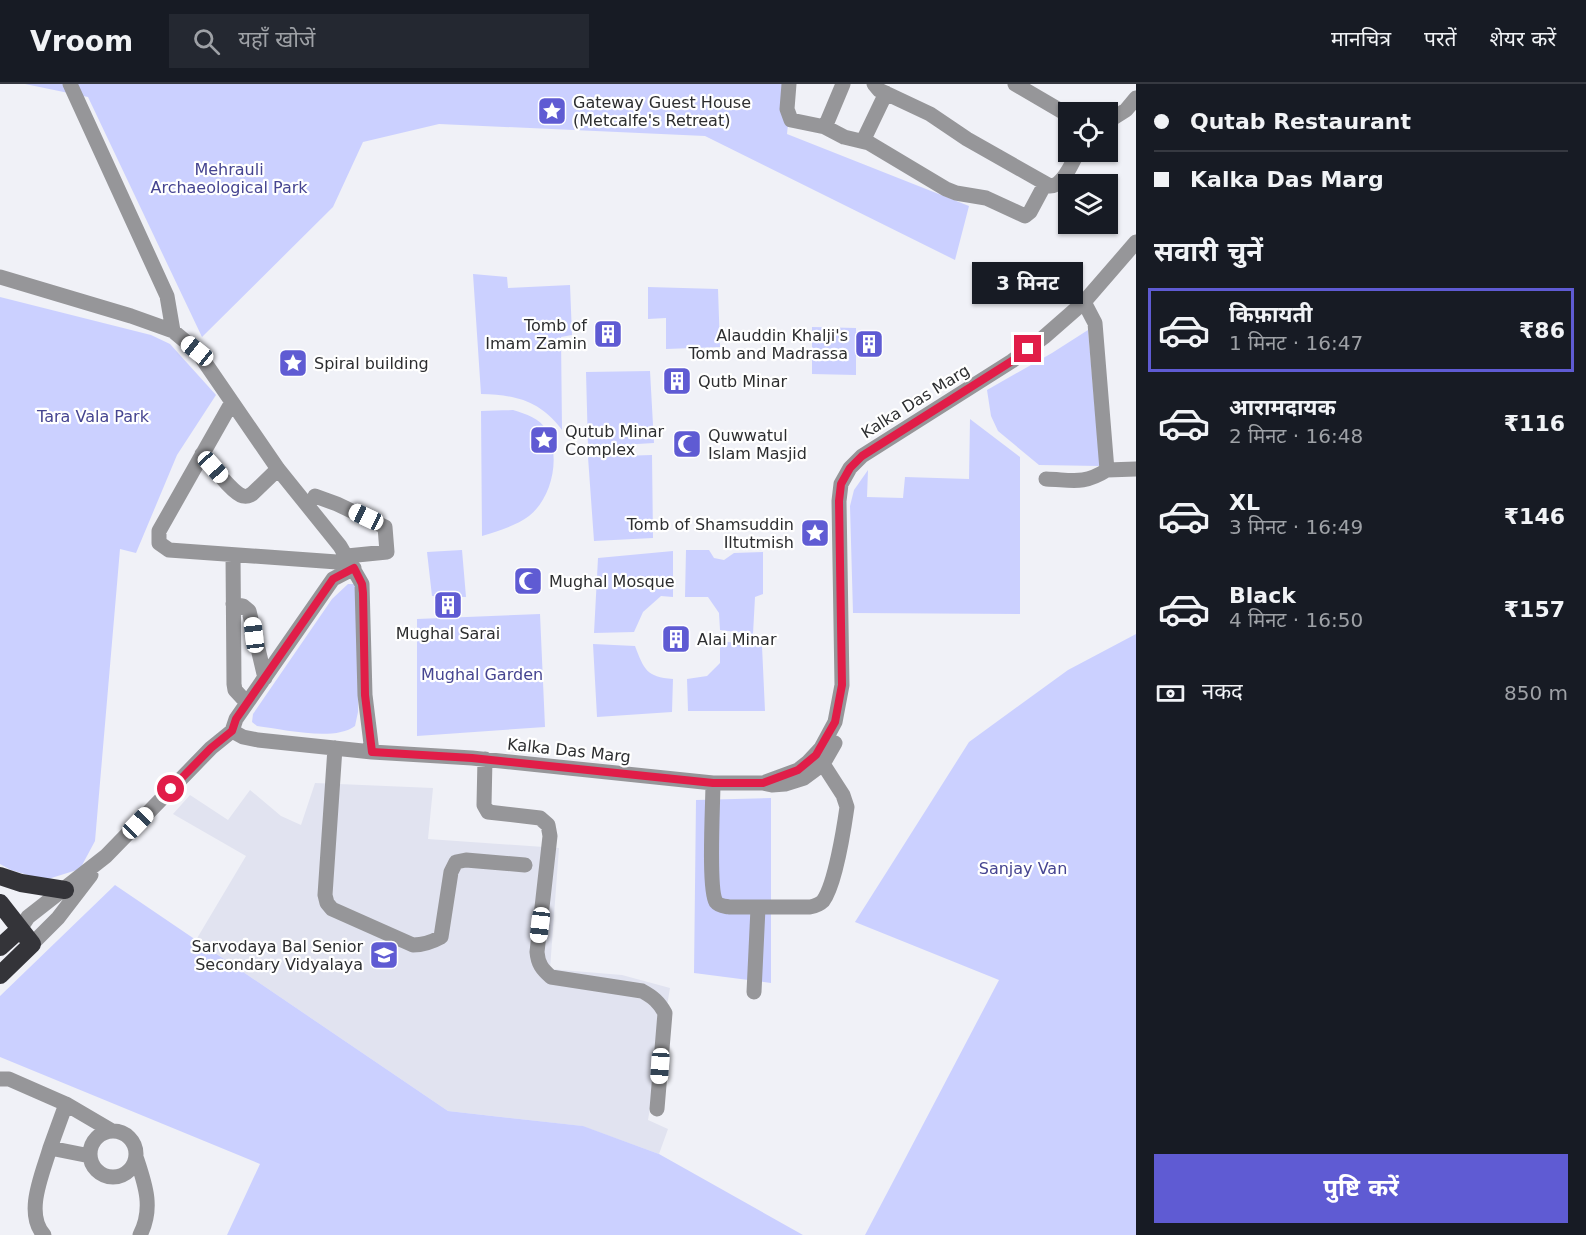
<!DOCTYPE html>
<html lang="hi">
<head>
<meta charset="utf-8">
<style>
	body { margin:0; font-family:"DejaVu Sans","Noto Sans Devanagari",sans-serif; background:#242831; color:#f1f3f6; height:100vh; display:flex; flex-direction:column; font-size:22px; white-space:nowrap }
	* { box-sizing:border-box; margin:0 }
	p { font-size:20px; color:#9ea1a6 }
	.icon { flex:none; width:33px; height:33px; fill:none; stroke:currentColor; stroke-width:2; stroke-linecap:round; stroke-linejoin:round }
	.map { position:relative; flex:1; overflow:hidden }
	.side { display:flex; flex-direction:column; background:#171b24; width:450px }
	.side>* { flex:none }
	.hud { display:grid; align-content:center; height:132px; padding:0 18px; background:#171b24 }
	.tools { position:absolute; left:1058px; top:18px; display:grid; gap:12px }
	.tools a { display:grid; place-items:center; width:60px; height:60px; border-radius:0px; background:#171b24; box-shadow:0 2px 4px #0004; font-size:30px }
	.end { position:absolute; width:27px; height:27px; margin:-14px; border:8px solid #e11d48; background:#fff; box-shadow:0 0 0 3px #fff }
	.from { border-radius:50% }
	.bubble { position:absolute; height:42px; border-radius:0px; background:#171b24; box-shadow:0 2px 4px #0004; font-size:20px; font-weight:700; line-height:42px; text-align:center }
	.car { position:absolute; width:18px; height:36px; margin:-18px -9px; border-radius:8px; box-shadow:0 0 4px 2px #0007; background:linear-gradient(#fff 24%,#345 0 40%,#fff 0 76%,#345 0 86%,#fff 0) }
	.hud b { display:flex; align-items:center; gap:21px; height:57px; font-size:22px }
	.hud b+b { border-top:2px solid #363941 }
	.hud i { width:15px; height:15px; background:#f1f3f6 }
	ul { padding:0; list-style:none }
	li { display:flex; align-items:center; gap:18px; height:84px; margin:0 12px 9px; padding:0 6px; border:3px solid transparent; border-radius:0px }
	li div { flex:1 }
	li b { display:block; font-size:22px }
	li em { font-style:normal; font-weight:700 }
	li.current { border-color:#5f5bd3 }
	li>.icon { width:54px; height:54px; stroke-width:1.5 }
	h2 { padding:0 18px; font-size:27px; line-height:72px }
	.pay { display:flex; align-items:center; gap:15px; height:66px; padding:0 18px; font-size:22px }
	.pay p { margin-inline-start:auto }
	.button { display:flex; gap:12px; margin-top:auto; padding:12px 18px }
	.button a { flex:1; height:69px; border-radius:0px; background:#5f5bd3; color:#fff; font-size:24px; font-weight:700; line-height:69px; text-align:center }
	header { display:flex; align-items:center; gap:36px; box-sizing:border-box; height:84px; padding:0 30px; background:#171b24; border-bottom:2px solid #363941 }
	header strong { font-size:28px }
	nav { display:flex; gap:33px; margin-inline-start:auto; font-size:21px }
	.search { width:420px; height:54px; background:#242831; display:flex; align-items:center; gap:15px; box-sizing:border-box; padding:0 21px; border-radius:0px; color:#9ea1a6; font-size:22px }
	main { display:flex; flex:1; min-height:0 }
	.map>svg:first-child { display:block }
	.built { fill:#e1e3f0 }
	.green { fill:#cbd0ff }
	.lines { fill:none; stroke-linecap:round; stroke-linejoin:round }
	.minor { stroke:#969699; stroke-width:15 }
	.highway { stroke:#343439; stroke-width:18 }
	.route { stroke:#e11d48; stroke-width:8 }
	.labels { text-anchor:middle; stroke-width:4.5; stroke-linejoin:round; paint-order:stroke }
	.poi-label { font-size:16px; fill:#2d2e30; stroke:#fff; text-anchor:start }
	.park-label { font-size:16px; fill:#464591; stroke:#fff }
	.street-label { font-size:16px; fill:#2d2e30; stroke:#fff }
</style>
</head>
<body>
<header>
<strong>Vroom</strong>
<div class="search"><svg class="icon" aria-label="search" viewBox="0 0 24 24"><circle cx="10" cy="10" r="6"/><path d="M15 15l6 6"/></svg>यहाँ खोजें</div>
<nav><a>मानचित्र</a><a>परतें</a><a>शेयर करें</a></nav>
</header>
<main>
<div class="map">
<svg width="1136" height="1151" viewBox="0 0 1136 1151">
	<rect width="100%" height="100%" fill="#f0f1f7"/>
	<!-- built -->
	<path class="built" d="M315,699L433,704L428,755L559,764L550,885L622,891L670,904L648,1036L668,1045L659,1070L582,1042L448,1027L196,856L246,772L173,730L190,711L228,736L250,706L281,732L301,741Z"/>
	<!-- green -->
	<path class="green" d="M25,0H792L787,50L969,122L955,176L705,52L439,40L363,58L333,123L202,253L88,13Z
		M473,190L507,193L508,204L570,201L572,251L561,253L562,346C540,317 517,311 481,310Z
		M648,203L718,205L720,263L666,265V234L648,235Z
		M0,213L151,251L170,260L216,311L177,371L136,469L120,465L95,757L80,785L45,796L11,786L0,780Z
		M812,243L856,244V291L812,290Z
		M1088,246L1100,382L1039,381L998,347L991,332L987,306L1052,269Z
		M650,287L654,359L588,363L586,288Z
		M513,326C526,330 540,334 547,347C561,373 552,414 529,432C516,442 497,447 482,452L481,327Z
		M970,335L1020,373V530L853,529L850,422L854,406L868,386L867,413L903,414L905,393L969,395Z
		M652,371L653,454L594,457L588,373Z
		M462,466L466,513L432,512L427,468Z
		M686,466H709L714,474L724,476L734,469L763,468V510L755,513L753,550L720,546L719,529L708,513H685Z
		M673,467V513L661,512L643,528L634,548L594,549L598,474Z
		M348,500H354L361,508L358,628L355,642C334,658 283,645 257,642L252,638L253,630L332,515Z
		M540,530L545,643L417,652V535Z
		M1136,550V1151H865L999,896L855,838L969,658L1068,586Z
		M720,557L762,562L765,627H688L687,595L707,592L720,579Z
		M593,560L635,562C644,585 646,593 673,595L672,628L597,633Z
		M771,714V899L694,889L696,716Z
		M115,801L448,1027L583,1042L659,1070L803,1151H227L260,1080L0,973V912Z"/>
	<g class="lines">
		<!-- minor -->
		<path class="minor" d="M70,0L167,212L173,247
			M789,0L787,25L791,36L825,43L844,53L869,59L946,105L956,109L986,114L1025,132L1030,128L1045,100
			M874,0L879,6L930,30L967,55L1050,102C1064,102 1072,78 1078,68
			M1015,0L1068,31
			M1107,38L1126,26L1136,14
			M825,43L843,0
			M863,57L886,9
			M0,193L131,232L173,247L197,267L278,385L340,462L362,500L365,611L372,668
			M1084,218L1095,239L1107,386L1136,385
			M232,318L159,447V459L169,466L351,479
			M202,370C211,380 232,409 243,412C248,413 248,412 252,410L278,385
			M1046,395C1073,396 1083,401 1107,386
			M315,412L337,420L385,443L387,468L347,472
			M233,471L234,600L235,606L247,619
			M233,520L243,522L249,527L265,594
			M232,647L243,653L258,656L372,668L472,674L713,699H763L772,701L785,700L804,694L823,680L835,659
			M335,664L325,811L327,819L332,825L413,861C424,861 432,858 441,853L451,788L456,778L466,776L525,781
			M485,675L484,721L488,728L540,734L548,741L550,752L537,868C538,880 542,885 551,893L642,907C653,913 659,918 665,929L657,1025
			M713,699C713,719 708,805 716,818C719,822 724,822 729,823H810C815,822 819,821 823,817C835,801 844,744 847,723L843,711L823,680
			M763,699L798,686L808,678L821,664L835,638L842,601L839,417L841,400L850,384L862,372L1012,277L1044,253L1084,218L1136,158
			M20,845L28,833L106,772L211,664L232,647L236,635L333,495L354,484
			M32,860L58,834L91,791
			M754,908L758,824
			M0,995H9L66,1020L50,1064L90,1072
			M66,1020L112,1047
			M90 1070a23 23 0 1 1 46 0a23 23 0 1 1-46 0Z
			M136,1073C145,1100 154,1124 140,1151
			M44,1151C24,1129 43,1089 50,1064"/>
		<!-- highway -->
		<path class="highway" d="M0,792L21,799L65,806
			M0,819L32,860L0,891
			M0,863L20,845"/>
	</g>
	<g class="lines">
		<!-- route -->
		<path class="route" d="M171,705L211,664L232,647L236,635L333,495L354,484L362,500L363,509L365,611L372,668L472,674L713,699H763L798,686L816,671L835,638L842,601L839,417L841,400L850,384L862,372L1012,277L1028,265"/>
	</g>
	<!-- icons -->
	<defs>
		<g id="sight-square" transform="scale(1.5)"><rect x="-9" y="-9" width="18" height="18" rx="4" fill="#5f5bd3" stroke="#fff"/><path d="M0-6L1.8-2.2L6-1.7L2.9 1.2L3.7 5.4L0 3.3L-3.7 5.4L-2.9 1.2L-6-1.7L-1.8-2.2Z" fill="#fff"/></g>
		<g id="building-square" transform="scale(1.5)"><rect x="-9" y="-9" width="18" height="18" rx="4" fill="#5f5bd3" stroke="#fff"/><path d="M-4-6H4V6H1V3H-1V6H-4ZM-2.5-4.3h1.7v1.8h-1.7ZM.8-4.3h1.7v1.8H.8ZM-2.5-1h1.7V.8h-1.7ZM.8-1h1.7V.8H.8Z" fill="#fff"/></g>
		<g id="mosque-square" transform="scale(1.5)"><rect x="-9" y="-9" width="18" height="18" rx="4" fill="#5f5bd3" stroke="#fff"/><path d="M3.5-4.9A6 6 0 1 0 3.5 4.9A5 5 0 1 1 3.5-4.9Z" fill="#fff"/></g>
		<g id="school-square" transform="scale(1.5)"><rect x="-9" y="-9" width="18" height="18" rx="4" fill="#5f5bd3" stroke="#fff"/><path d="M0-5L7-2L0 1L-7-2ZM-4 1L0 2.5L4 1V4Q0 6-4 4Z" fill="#fff"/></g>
	</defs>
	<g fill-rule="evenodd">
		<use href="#sight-square" x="552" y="27"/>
		<use href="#building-square" x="608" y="250"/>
		<use href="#building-square" x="869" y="260"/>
		<use href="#sight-square" x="293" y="279"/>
		<use href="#building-square" x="677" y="297"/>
		<use href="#sight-square" x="544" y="356"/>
		<use href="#mosque-square" x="687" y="360"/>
		<use href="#sight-square" x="815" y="449"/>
		<use href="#mosque-square" x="528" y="497"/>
		<use href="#building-square" x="448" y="521"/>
		<use href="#building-square" x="676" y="555"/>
		<use href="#school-square" x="384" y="871"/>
	</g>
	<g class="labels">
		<!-- poi labels -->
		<g class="poi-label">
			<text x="573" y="24">Gateway Guest House<tspan x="573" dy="18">(Metcalfe's Retreat)</tspan></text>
			<text x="587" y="247" text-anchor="end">Tomb of<tspan x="587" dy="18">Imam Zamin</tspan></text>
			<text x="848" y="257" text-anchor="end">Alauddin Khalji's<tspan x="848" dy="18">Tomb and Madrassa</tspan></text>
			<text x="314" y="285">Spiral building</text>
			<text x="698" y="303">Qutb Minar</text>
			<text x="565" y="353">Qutub Minar<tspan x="565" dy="18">Complex</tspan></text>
			<text x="708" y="357">Quwwatul<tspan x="708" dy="18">Islam Masjid</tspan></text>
			<text x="794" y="446" text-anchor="end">Tomb of Shamsuddin<tspan x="794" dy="18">Iltutmish</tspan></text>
			<text x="549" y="503">Mughal Mosque</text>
			<text x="448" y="555" text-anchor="middle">Mughal Sarai</text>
			<text x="697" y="561">Alai Minar</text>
			<text x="363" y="868" text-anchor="end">Sarvodaya Bal Senior<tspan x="363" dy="18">Secondary Vidyalaya</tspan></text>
		</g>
		<!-- park labels -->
		<g class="park-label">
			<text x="229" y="91">Mehrauli<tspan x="229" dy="18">Archaeological Park</tspan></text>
			<text x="93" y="338">Tara Vala Park</text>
			<text x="482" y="596">Mughal Garden</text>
			<text x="1023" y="790">Sanjay Van</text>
		</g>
		<!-- street labels -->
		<g class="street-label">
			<text transform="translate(915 317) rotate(-32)" y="6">Kalka Das Marg</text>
			<text transform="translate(569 666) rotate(6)" y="6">Kalka Das Marg</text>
		</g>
	</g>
</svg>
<div class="tools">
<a><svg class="icon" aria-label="locate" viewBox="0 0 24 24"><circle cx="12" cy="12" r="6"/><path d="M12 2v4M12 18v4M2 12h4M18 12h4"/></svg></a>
<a><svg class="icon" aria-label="layers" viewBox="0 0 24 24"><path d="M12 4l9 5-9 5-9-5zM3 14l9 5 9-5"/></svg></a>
</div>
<i class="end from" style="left:171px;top:705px"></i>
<i class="end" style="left:1028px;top:265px"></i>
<div class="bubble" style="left:972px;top:178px;width:111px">3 मिनट</div>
<i class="car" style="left:197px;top:267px;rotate:309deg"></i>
<i class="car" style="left:213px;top:383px;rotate:138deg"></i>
<i class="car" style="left:366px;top:433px;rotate:295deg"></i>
<i class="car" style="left:254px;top:551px;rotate:353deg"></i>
<i class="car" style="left:138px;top:739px;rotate:44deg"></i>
<i class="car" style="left:540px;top:841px;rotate:187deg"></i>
<i class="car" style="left:660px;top:982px;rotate:184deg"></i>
</div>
<section class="side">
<div class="hud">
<b><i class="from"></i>Qutab Restaurant</b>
<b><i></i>Kalka Das Marg</b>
</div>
<h2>सवारी चुनें</h2>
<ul>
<li class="current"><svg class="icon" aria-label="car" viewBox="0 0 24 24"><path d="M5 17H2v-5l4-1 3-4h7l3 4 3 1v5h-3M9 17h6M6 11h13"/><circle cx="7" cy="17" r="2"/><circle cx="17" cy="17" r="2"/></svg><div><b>किफ़ायती</b><p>1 मिनट · 16:47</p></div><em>₹86</em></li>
<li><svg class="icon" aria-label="car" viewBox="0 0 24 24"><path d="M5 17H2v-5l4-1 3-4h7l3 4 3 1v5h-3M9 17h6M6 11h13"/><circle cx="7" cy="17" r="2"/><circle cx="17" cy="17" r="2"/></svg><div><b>आरामदायक</b><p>2 मिनट · 16:48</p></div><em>₹116</em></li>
<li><svg class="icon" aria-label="car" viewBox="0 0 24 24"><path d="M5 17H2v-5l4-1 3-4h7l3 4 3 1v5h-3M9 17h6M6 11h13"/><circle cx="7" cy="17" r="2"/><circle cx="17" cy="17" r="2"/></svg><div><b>XL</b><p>3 मिनट · 16:49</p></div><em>₹146</em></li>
<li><svg class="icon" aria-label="car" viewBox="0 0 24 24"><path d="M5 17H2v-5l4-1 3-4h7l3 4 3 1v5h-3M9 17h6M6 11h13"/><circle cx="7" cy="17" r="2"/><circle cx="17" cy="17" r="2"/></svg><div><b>Black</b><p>4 मिनट · 16:50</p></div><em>₹157</em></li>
</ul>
<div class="pay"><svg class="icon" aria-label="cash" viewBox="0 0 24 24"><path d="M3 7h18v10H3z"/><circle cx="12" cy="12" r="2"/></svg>नकद<p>850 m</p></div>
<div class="button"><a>पुष्टि करें</a></div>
</section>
</main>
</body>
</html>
